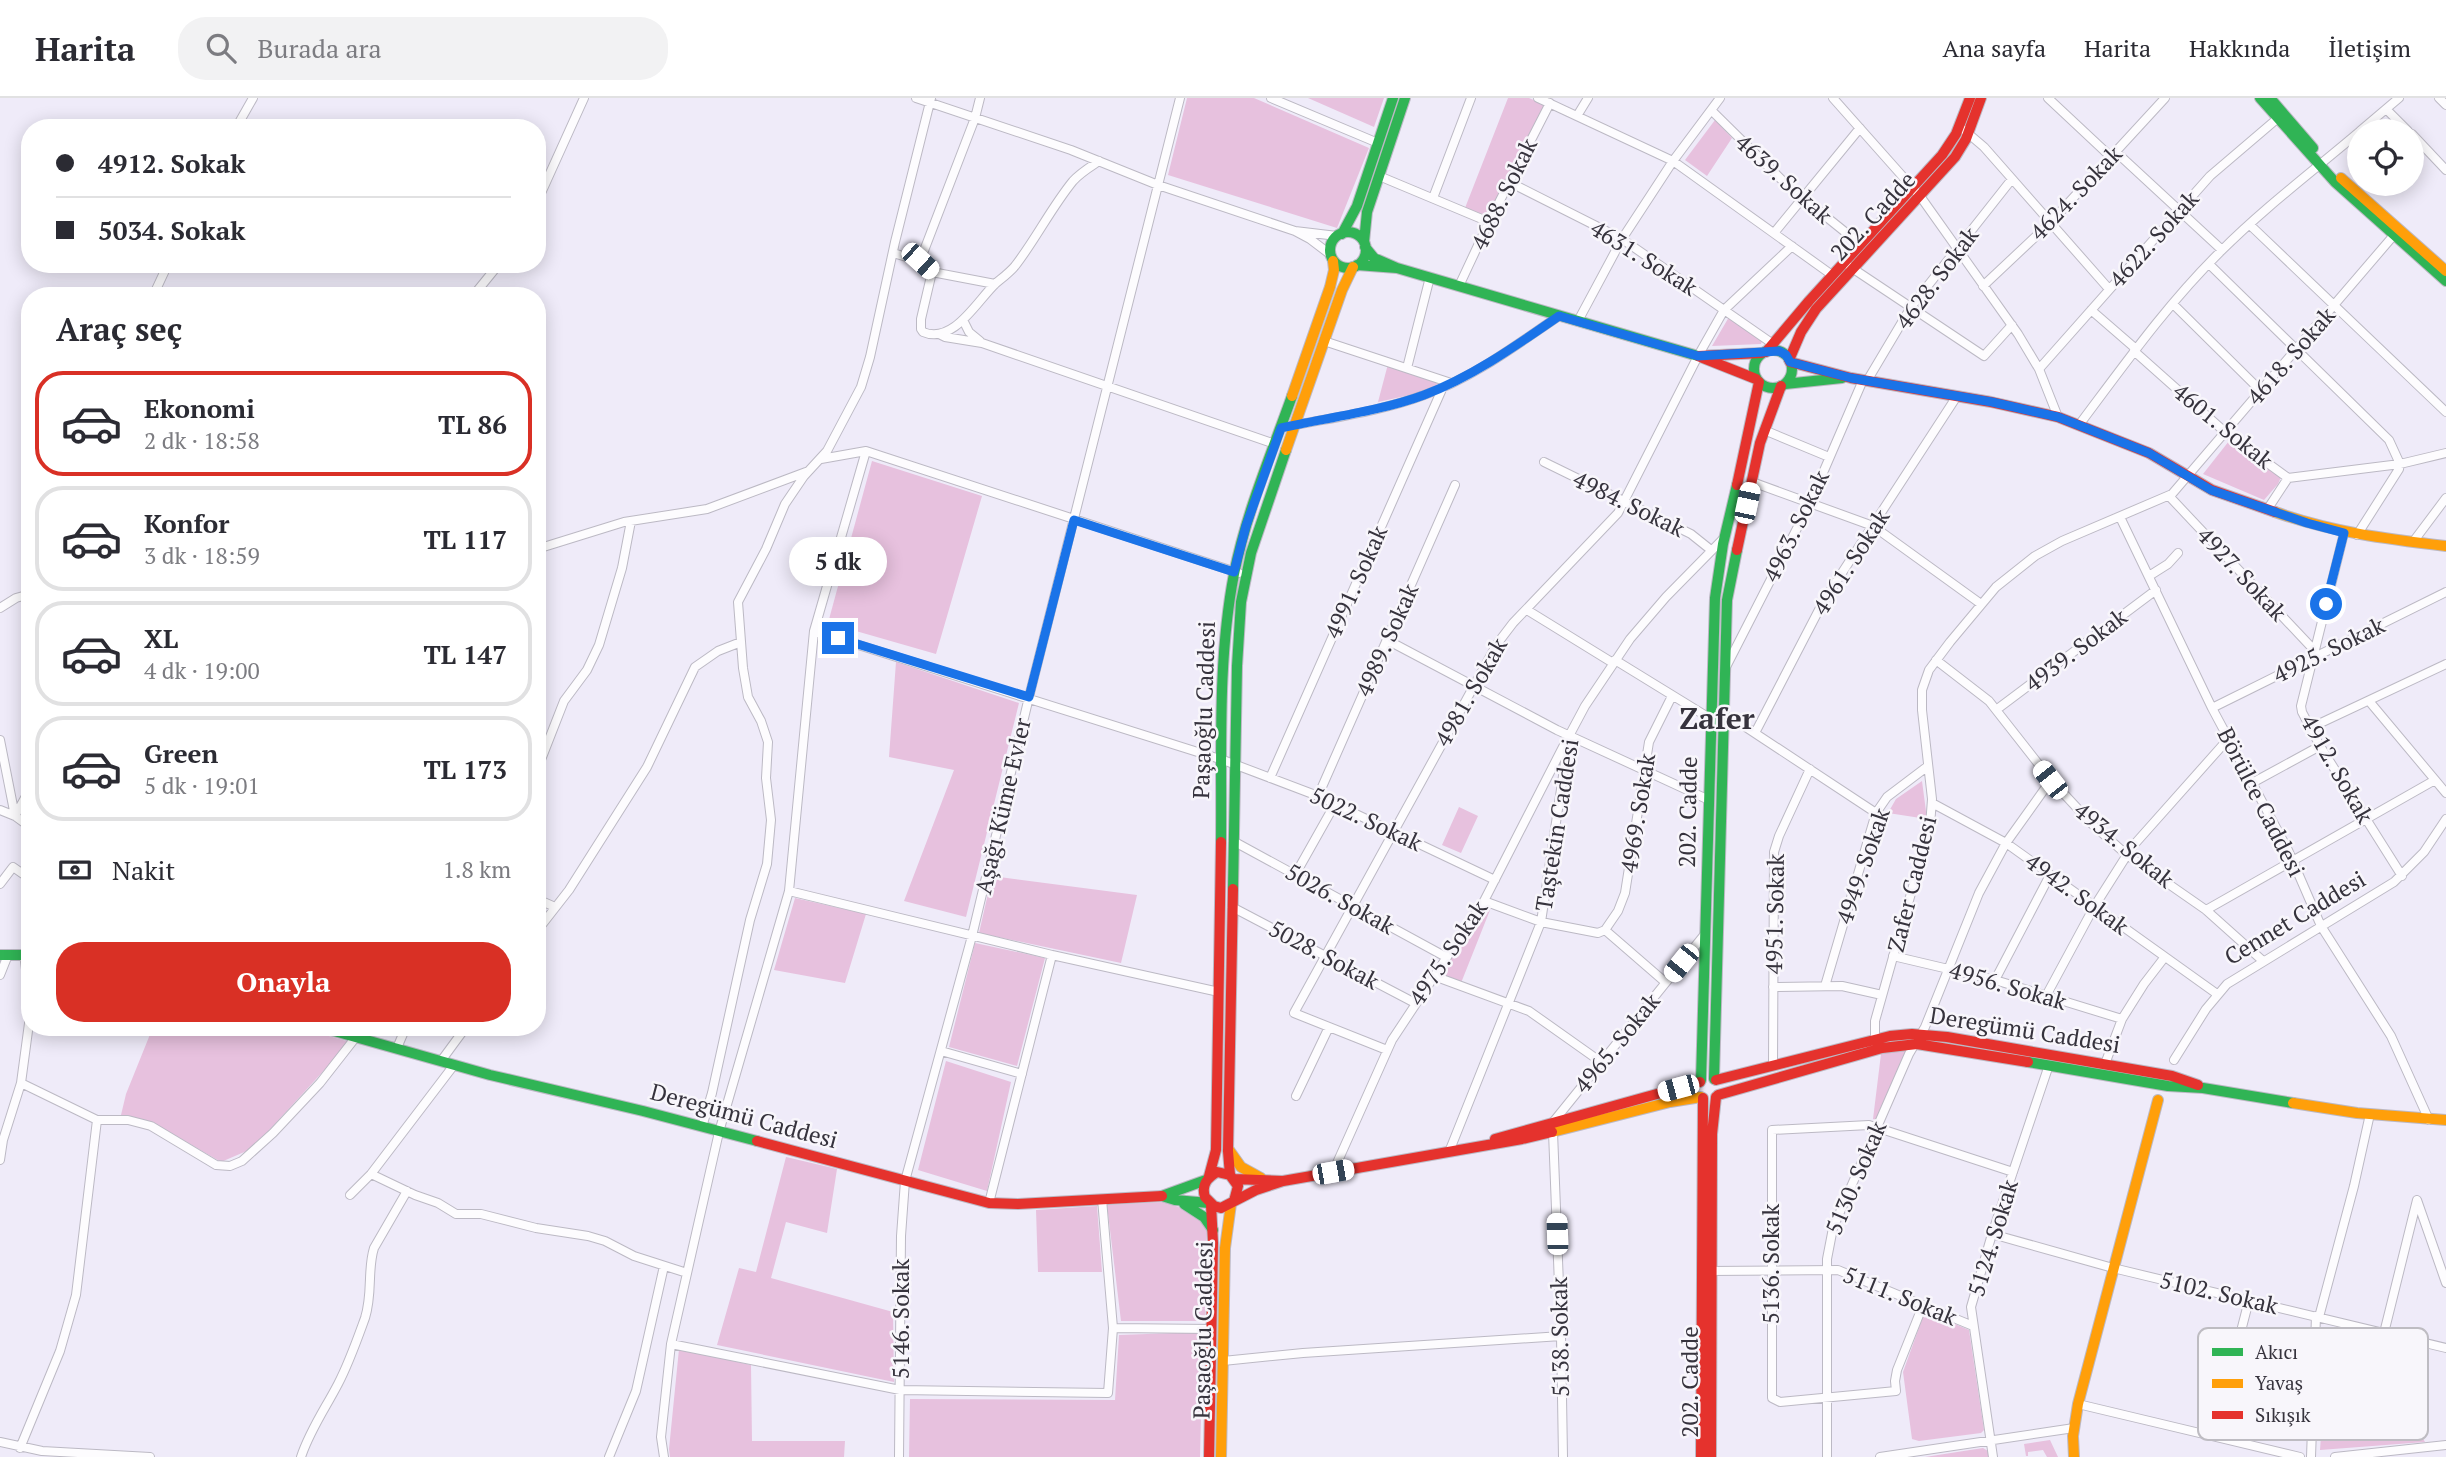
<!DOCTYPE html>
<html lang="tr">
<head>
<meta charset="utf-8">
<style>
	body { margin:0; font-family:"PT Serif",serif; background:#f2f2f3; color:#2b2b33; height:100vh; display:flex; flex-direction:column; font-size:26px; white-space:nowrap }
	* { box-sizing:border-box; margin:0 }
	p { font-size:23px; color:#7c7c81 }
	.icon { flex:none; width:38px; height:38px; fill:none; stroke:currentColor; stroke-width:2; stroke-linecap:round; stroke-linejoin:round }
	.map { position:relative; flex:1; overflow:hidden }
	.drawer { position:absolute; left:21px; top:189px; width:525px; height:749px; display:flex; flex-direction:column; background:#fff; border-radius:28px; box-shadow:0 4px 18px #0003 }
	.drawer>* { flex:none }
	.top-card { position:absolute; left:21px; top:21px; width:525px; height:154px; border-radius:28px; box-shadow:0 4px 18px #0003; display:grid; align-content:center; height:154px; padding:0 35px; background:#fff }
	.controls { position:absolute; left:2347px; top:21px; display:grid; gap:14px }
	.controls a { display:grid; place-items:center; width:77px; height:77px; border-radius:50%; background:#fff; box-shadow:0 4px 18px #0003; font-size:35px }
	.end { position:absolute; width:32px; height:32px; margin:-16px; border:9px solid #1a73e8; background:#fff; box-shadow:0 0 0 4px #fff }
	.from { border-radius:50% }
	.bubble { position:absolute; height:49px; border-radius:24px; background:#fff; box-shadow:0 4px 18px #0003; font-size:23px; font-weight:800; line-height:49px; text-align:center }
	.car { position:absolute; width:21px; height:42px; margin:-21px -10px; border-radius:9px; box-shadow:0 0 5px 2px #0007; background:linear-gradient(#fff 24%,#345 0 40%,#fff 0 76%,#345 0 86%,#fff 0) }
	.top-card b { display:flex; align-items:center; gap:24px; height:66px; font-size:26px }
	.top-card b+b { border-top:2px solid #e1e1e2 }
	.top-card i { width:18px; height:18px; background:#2b2b33 }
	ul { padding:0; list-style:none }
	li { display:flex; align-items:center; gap:21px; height:105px; margin:0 14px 10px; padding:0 21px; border:4px solid #e1e1e2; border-radius:28px }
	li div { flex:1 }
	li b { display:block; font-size:26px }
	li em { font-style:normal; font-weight:800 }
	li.current { border-color:#d93025 }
	li>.icon { width:63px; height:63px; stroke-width:1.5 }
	h2 { padding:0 35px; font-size:32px; line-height:84px }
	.pay { display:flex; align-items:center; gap:18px; height:77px; padding:0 35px; font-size:26px }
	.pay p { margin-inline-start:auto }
	.button { display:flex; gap:14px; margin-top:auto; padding:14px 35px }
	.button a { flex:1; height:80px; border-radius:28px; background:#d93025; color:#fff; font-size:28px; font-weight:800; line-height:80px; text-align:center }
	header { display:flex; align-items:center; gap:42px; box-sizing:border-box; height:98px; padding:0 35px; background:#fff; border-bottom:2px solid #e1e1e2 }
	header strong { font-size:33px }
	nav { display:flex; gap:38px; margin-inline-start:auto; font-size:24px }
	.search { width:490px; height:63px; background:#f2f2f3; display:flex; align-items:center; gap:18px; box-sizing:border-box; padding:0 24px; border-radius:28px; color:#7c7c81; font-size:26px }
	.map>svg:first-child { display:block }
	.green { fill:#e7c1de }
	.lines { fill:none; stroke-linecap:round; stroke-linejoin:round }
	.street-casing { stroke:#bcb9c4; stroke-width:10 }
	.fast-casing { stroke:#bcb9c4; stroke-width:12 }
	.slow-casing { stroke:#bcb9c4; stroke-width:12 }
	.jam-casing { stroke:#bcb9c4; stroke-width:12 }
	.street { stroke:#fdfcfe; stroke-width:8 }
	.fast { stroke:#30b455; stroke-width:10 }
	.slow { stroke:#ff9f0a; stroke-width:10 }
	.jam { stroke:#e5322d; stroke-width:10 }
	.route { stroke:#1a73e8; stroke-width:9 }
	.labels { text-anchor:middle; stroke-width:5; stroke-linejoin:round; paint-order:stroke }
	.street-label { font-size:23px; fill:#36333d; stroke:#f8f6fb }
	.district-label { font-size:30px; font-weight:bold; fill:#36333d; stroke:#f8f6fb }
	.key { fill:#f8f6fb; stroke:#bebcc2; stroke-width:2 }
	.key-label { font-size:19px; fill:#36333d }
</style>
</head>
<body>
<header>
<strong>Harita</strong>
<div class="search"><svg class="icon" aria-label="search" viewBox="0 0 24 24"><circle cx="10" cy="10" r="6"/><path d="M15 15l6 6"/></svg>Burada ara</div>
<nav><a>Ana sayfa</a><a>Harita</a><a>Hakkında</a><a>İletişim</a></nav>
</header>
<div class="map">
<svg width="2446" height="1359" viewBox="0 0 2446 1359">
	<rect width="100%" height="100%" fill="#efebf9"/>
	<!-- green -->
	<path class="green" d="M1187,0H1254L1369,50L1337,130L1168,77Z
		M1308,0H1384L1374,29Z
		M1508,0H1529L1545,7L1488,118L1465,110Z
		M1715,22L1732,40L1707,78L1685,62Z
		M1729,219L1762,240V243L1761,246L1712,248Z
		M1388,266L1436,284L1438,288L1419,295L1378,304Z
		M2229,343L2281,379L2278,386L2264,402L2203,376Z
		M872,363L982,398L936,556L828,525Z
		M896,564L1019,605L966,819L904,803L954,672L889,659Z
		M1922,683L1927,721L1888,715L1896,701Z
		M1459,709L1478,718L1461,755L1442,747Z
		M992,778L1137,797L1121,865L979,835Z
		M795,800L866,816L845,885L774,872Z
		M1485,804L1492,807L1461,885L1439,877Z
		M975,845L1045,860L1017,968L949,949Z
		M153,929H297L350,944L262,1040L249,1052L221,1064L152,1024L121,1017L126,996Z
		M1900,952L1906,953L1877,1022L1873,1021L1881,956Z
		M946,963L1011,984L987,1093L918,1072Z
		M786,1059L837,1071L827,1135L786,1124L771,1180L893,1214L894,1284L717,1247L739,1170L756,1174Z
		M1164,1104L1195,1115L1207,1126L1205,1223H1121L1107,1107Z
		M1097,1108L1102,1174H1038L1036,1112Z
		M1925,1213L1969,1232L1984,1332L1981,1335L1919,1343L1912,1341L1903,1274Z
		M1203,1234L1200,1359H909L910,1301L1115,1302L1119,1237Z
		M679,1251L751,1267L752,1343H845L844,1359H670L669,1351Z
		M2324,1295L2403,1314L2413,1323L2425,1344L2320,1352Z
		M2050,1342L2058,1359H2047L2043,1352L2028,1354V1358H2026L2024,1346Z
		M1983,1350L1988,1353L1990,1359H1925Z"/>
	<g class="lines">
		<!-- street casing -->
		<g class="street-casing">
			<path id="street" d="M916,0L1071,52L1158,87L1295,133
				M1271,0L1378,45
				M1538,0L1673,63L1832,177
				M1833,0L1920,98L2018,236L2039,271L2058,319
				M2048,0L2111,59
				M2439,0L2446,7
				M2386,11L2408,33
				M1711,12L1788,88L1860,146
				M1577,18L1588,0
				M236,30L253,0
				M1964,32L1984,49L2109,191
				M2360,33L2399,0
				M2412,36L2446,72
				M2116,54L2222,152
				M1379,78L1489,124
				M1509,84L1622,141L1773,246
				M1433,100L1471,0
				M537,104L584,0
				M2250,127L2446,314
				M1774,135L1860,30
				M893,155L920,163L932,174L995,186
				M1331,157L1310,141L1295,133L1337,138
				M920,163L975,20L980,0
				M2209,166L2389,342L2400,366L2399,371L2357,437
				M1849,168L1984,258L2012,227
				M932,174L921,221V231L923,234C953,247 977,203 995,186C1002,180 1009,175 1015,168C1036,141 1051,110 1073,83C1080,75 1090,69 1099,63
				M1459,188L1489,124L1550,5
				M1983,188L2050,125L2165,0
				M153,198L168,166
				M473,198L499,166
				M2173,206L2261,293
				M2091,212L2136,251
				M963,222L969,234L980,243
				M1578,223L1622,141L1673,63L1720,0
				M939,236L945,239L982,245L1275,346
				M1324,243L1451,285
				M2134,253L2225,334L2288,380L2400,366L2446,355
				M1407,270L1430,179
				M2039,271L2210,78L2278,20
				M1867,283L1911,209L2012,81
				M2079,327C2124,267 2168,205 2221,153C2264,110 2313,73 2359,34
				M1281,330C1328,320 1379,314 1424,297C1473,280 1516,247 1559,218
				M1764,332L1829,359
				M821,361L866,353L1239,475
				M1544,364L1691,436L1711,452
				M1752,384L1873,428L1981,506
				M2169,398L2315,553
				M2267,412L2288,380
				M2120,419L2212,610L2288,752L2321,828L2391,938L2429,1022
				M2344,435L2301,608L2302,614L2320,648L2402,778
				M2413,444L2446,400
				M537,451L624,424L707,411L806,374
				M2149,478L2168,466L2178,455
				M0,510L16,500L30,496
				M1527,512L1613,565
				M814,533L1223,662L1318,698L1495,782
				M1387,542L1557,632L1709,702
				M1615,562L1711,621
				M1936,562L1989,603L2051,682L2092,726L2127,757L2206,812L2263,863
				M1726,569L1810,405L1863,282
				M2369,603L2446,695
				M2212,610L2446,494
				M1996,612L2156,492
				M1711,615L1735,622L1876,715
				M2310,630L2446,566
				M1755,635L1823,504L1957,298
				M0,642L15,718
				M537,672L564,603L587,572L599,547L622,470L631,423
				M1270,680L1443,289
				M2252,685L2320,648
				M1318,698L1455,387
				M1932,705L2006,745L2217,896
				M0,712L15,718L30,729
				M15,718L30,691
				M1233,743L1446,859
				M1295,777L1335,706
				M0,786L13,769L23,776L30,774
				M789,793L1052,857L989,1105
				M537,801L555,809
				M1484,803L1541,824L1598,835L1605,832L1665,884
				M1232,809L1415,905
				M2206,812L2435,682
				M1605,832L1618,813L1625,795L1649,644L1672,598
				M537,833L569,792L647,669L695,569L718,553L741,544
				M30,851L24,856L30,902
				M1052,857L1219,894
				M1893,858L1995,882L2122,921
				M0,877L8,857
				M1434,878L1529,913L1601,964
				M1995,882L2050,777
				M1825,888L1876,715L1887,699L1928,668
				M1773,889L1842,888L1882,897
				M2046,898L2094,809L2132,749L2229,640
				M1875,947V923L1930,728L1932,701L1922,612V592L1929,572L1950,544L1996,489L2035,458L2062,443L2172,396L2394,137
				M397,950L406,929
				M1387,952L1294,915L1497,546L1513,525L1618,415L1698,258L1724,212L1792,148
				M941,953L1022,976
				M2174,962L2206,911L2227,886L2394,784L2424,754L2446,721
				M441,963L466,929
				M2105,966L2122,921L2144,886L2164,860
				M1773,968L1774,754L1779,738L1810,671
				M21,985L97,1022H128L151,1028L216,1067L230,1068L242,1063L273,1035L320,985L356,939
				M1296,998L1329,929
				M1554,1023L1705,836
				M702,1029L712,995L750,822L767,766L771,722L766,680L768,644L761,623L748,599L743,570L738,504L766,451L785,406L804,378L827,353L861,289L870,259L895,144L931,0
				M1553,1034L1561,1238L1563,1359
				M1449,1054L1541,824L1569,638L1585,608L1630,541L1666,499L1724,440
				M0,1062L3,1042L21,985L30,918
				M1333,1074L1392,942L1484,803L1566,643
				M371,1076L415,1097L438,1105L456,1116H481L536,1130L588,1138L605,1143L634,1158L687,1175
				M350,1097L371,1076L454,967
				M1992,1136L2113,1170L2446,1250
				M1708,1173L1838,1172L1973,1228
				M1923,1207L1897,1272L1895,1283L1896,1293L1780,1304L1772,1300V1032L1869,1027L2013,1074
				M2319,1219L2354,1088L2370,1016
				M1113,1230L1212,1231
				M2384,1235L2417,1102L2446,1185
				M671,1246L900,1292L1108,1295L1113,1230L1102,1101
				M1223,1263L1303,1255L1561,1238
				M2078,1306L2300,1359
				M2214,1338L2249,1202
				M0,1344L42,1353L150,1359
				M20,1350L60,1253L76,1197L97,1022
				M301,1359C310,1332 325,1311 338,1286C349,1265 357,1242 365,1220C373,1195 367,1172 374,1150L407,1093
				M609,1359L636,1293L664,1168
				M664,1359L661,1339L671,1246L719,1034L789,793L814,533L866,353
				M899,1359L901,1138L905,1083L972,838L1029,599L1180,0
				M1827,1359V1161L1833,1130L1909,956L1925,929L1979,795L2006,745L2051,682
				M1880,1359L2074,1330
				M1993,1359L1971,1209L1992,1136L2049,967
				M2311,1359L2316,1218
				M2335,1359L2446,1347"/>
		</g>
		<!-- fast casing -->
		<g class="fast-casing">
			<path id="fast" d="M2260,0L2335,84L2446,183
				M2270,0L2313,50
				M1330 152a18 18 0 1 1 36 0a18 18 0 1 1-36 0Z
				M1342,136L1357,108L1393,0
				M1364,144L1367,114L1405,0
				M1357,167L1397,170L1374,160L1365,149
				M1397,170L1698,258
				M1754 271a19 19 0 1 1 38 0a19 19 0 1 1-38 0Z
				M1785,286L1842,280
				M1221,744C1222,656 1217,564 1234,476C1246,415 1271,357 1292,298
				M1233,791L1237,568L1241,504L1251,455L1286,352
				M0,857H30
				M320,929L490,977L643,1013L757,1043
				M2028,964L2168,988L2203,990L2293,1005
				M1714,981L1727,502L1737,452
				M1701,982L1715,500L1723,446L1737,387
				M1206,1082L1162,1098L1175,1102L1209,1105
				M1184,1106L1204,1119L1213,1132"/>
		</g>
		<!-- slow casing -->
		<g class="slow-casing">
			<path id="slow" d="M2341,80L2446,173
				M1292,298L1330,189L1334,172L1333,163
				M1286,352L1342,192L1353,169
				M2275,414C2332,434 2386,441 2446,448
				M2293,1005L2357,1015L2446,1022
				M1552,1034L1670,1004L1701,999
				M1229,1052L1241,1069L1261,1080
				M1221,1359L1225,1150L1231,1106
				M2074,1359L2073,1338L2078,1306L2158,1002"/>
		</g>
		<!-- jam casing -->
		<g class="jam-casing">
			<path id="jam" d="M1766,254L1809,203L1942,57L1956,36L1970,0
				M1789,262L1801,234L1816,211L1955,59L1966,41L1981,0
				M1790,264L1851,280L1991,304L2058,319L2149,355L2212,392L2275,414
				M1756,281L1698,258L1762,255
				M1737,387L1759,284
				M1737,452L1760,345L1781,288
				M1716,982L1890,938L1912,936L1947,939L2172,978L2198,987
				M1718,997L1882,950L1917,946L2028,964
				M1495,1041L1700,984
				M757,1043L989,1105L1018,1106L1162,1098
				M1230,1077L1228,1053L1233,791
				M1209,1078L1216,1052L1221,744
				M1283,1083L1522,1041L1552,1034
				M1234,1103L1238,1088L1230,1077L1217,1074C1207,1080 1201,1087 1205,1099L1214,1108L1221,1110L1256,1092L1283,1083L1235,1081
				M1209,1359L1213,1145L1211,1107
				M1701,1359L1703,1000
				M1711,1359L1712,1036L1716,999"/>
		</g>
		<!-- street -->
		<use href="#street" class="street"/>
		<!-- fast -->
		<use href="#fast" class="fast"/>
		<!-- slow -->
		<use href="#slow" class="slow"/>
		<!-- jam -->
		<use href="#jam" class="jam"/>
	</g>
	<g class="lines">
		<!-- route -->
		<path class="route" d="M838,540L1029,599L1074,422L1234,474L1246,428L1281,330C1326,320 1381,313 1424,297C1472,279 1517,247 1559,218L1698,258L1779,253L1786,257L1790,264L1851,280L1992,304L2058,319L2149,355L2211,392L2307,425L2344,435L2326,506"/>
	</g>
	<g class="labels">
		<!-- street labels -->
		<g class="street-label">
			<text transform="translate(1784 81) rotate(42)" y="8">4639. Sokak</text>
			<text transform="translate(2076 95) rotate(-46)" y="8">4624. Sokak</text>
			<text transform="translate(1504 96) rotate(-64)" y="8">4688. Sokak</text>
			<text transform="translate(1873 118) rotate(-47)" y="8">202. Cadde</text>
			<text transform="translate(2154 141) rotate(-48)" y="8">4622. Sokak</text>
			<text transform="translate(1644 160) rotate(32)" y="8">4631. Sokak</text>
			<text transform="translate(1937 180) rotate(-53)" y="8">4628. Sokak</text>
			<text transform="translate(2291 258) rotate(-49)" y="8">4618. Sokak</text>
			<text transform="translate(2223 328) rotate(39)" y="8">4601. Sokak</text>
			<text transform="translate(1629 406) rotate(26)" y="8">4984. Sokak</text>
			<text transform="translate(1796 428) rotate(-64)" y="8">4963. Sokak</text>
			<text transform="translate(1851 464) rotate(-57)" y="8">4961. Sokak</text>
			<text transform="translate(2242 476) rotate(47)" y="8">4927. Sokak</text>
			<text transform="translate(1356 484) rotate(-66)" y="8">4991. Sokak</text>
			<text transform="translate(1387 542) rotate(-66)" y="8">4989. Sokak</text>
			<text transform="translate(2076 552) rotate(-37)" y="8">4939. Sokak</text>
			<text transform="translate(2329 552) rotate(-26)" y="8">4925. Sokak</text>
			<text transform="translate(1471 594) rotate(-60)" y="8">4981. Sokak</text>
			<text transform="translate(1204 612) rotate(-88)" y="8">Paşaoğlu Caddesi</text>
			<text transform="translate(2337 671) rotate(60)" y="8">4912. Sokak</text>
			<text transform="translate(2261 704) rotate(63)" y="8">Börülce Caddesi</text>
			<text transform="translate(1003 708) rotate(-77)" y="8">Aşağı Küme Evler</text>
			<text transform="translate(1688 714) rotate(-89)" y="8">202. Cadde</text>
			<text transform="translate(1638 715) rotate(-81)" y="8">4969. Sokak</text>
			<text transform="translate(1366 721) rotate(25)" y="8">5022. Sokak</text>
			<text transform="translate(1557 727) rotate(-81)" y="8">Taştekin Caddesi</text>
			<text transform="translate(2124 747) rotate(39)" y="8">4934. Sokak</text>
			<text transform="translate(1863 768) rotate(-71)" y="8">4949. Sokak</text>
			<text transform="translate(1912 786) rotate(-76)" y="8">Zafer Caddesi</text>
			<text transform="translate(2077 796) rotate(36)" y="8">4942. Sokak</text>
			<text transform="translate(1340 801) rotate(29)" y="8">5026. Sokak</text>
			<text transform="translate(1775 816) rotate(-89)" y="8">4951. Sokak</text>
			<text transform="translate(2295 820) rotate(-31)" y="8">Cennet Caddesi</text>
			<text transform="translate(1448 855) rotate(-56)" y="8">4975. Sokak</text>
			<text transform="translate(1324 857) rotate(28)" y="8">5028. Sokak</text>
			<text transform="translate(2008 888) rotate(16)" y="8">4956. Sokak</text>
			<text transform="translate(2025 932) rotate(9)" y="8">Deregümü Caddesi</text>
			<text transform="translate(1617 945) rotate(-51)" y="8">4965. Sokak</text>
			<text transform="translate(744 1018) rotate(15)" y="8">Deregümü Caddesi</text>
			<text transform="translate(1856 1080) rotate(-67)" y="8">5130. Sokak</text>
			<text transform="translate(1993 1140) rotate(-73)" y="8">5124. Sokak</text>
			<text transform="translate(1771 1166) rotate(-90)" y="8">5136. Sokak</text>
			<text transform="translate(2219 1195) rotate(13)" y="8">5102. Sokak</text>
			<text transform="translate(1900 1198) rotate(22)" y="8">5111. Sokak</text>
			<text transform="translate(901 1221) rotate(-90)" y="8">5146. Sokak</text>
			<text transform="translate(1203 1232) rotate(-89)" y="8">Paşaoğlu Caddesi</text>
			<text transform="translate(1560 1239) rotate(-91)" y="8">5138. Sokak</text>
			<text transform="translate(1690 1284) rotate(-90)" y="8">202. Cadde</text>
		</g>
		<!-- district labels -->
		<g class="district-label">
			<text x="1717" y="631">Zafer</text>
		</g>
	</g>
	<!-- legend -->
	<rect x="2198" y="1230" width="230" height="112" rx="10" class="key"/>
	<rect x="2212" y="1250" width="31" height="8" fill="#30b455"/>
	<rect x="2212" y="1281" width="31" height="9" fill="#ff9f0a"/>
	<rect x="2212" y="1313" width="31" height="8" fill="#e5322d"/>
	<g class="key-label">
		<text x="2255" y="1261">Akıcı</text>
		<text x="2255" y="1292">Yavaş</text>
		<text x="2255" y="1324">Sıkışık</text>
	</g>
</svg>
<div class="controls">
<a><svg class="icon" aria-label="locate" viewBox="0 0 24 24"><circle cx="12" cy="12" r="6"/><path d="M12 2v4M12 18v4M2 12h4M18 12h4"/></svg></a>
</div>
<i class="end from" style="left:2326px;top:506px"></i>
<i class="end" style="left:838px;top:540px"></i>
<div class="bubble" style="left:789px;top:439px;width:98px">5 dk</div>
<i class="car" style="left:920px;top:163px;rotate:132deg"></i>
<i class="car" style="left:1747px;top:405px;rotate:12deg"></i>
<i class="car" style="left:2050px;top:682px;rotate:322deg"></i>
<i class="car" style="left:1681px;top:865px;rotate:219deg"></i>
<i class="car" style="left:1678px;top:990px;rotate:255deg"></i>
<i class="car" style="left:1333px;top:1074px;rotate:80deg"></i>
<i class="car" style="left:1557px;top:1136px;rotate:358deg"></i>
<div class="top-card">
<b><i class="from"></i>4912. Sokak</b>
<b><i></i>5034. Sokak</b>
</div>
<section class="drawer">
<h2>Araç seç</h2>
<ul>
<li class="current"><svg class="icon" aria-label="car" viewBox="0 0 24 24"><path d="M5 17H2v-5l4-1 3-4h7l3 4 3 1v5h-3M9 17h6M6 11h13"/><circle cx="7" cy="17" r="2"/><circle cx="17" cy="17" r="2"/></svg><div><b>Ekonomi</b><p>2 dk · 18:58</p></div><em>TL 86</em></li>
<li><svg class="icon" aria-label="car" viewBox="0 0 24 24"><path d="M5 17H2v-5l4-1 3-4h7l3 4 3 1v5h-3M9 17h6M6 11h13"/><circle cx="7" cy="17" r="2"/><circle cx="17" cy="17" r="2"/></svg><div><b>Konfor</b><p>3 dk · 18:59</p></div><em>TL 117</em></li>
<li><svg class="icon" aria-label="car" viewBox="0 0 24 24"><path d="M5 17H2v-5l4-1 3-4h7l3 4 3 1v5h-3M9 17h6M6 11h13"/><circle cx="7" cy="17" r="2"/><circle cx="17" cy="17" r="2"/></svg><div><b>XL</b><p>4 dk · 19:00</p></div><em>TL 147</em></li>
<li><svg class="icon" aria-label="car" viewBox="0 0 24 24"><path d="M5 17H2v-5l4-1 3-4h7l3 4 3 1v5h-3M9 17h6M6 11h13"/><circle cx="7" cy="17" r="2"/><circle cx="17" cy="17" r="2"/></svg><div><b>Green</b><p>5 dk · 19:01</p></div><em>TL 173</em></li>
</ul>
<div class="pay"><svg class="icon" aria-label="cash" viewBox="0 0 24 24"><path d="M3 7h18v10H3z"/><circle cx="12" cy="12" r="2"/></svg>Nakit<p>1.8 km</p></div>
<div class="button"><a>Onayla</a></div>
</section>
</div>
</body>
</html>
